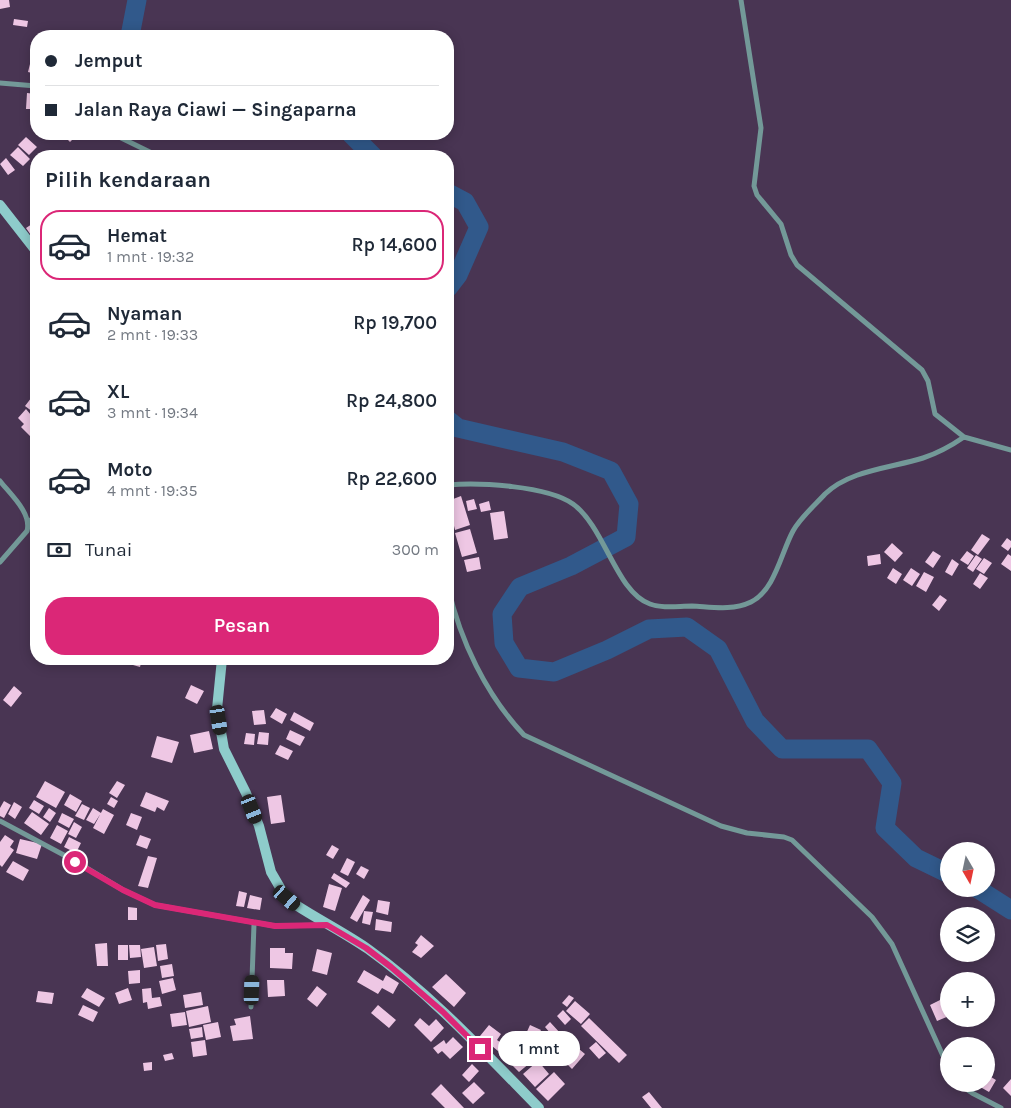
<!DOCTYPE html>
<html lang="id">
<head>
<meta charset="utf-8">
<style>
	body { margin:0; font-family:Karla,sans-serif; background:#f6f6f7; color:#1f2937; height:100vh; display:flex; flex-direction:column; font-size:19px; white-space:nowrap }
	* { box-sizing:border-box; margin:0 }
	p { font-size:16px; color:#747a83 }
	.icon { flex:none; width:28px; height:28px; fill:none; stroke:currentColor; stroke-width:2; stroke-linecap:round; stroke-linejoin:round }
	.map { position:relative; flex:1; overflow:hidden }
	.side { position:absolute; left:30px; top:150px; width:424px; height:515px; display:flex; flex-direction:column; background:#fff; border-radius:20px; box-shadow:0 2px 12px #0003 }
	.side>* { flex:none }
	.guide { position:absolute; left:30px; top:30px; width:424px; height:110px; border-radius:20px; box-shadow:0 2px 12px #0003; display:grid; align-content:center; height:110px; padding:0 15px; background:#fff }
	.needle { width:32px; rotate:171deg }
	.controls { position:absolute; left:940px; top:842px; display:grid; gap:10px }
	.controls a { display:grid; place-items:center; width:55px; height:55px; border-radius:50%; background:#fff; box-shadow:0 2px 12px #0003; font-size:25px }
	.end { position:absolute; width:22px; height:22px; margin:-11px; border:6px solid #db2777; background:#fff; box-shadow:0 0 0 2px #fff }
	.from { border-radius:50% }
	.bubble { position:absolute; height:35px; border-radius:18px; background:#fff; box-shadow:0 2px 12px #0003; font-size:16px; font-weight:600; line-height:35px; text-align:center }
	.car { position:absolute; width:15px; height:30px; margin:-15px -8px; border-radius:6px; box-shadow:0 0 4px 1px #0007; background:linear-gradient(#222 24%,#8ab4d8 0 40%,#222 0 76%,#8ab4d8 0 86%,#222 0) }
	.guide b { display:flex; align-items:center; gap:18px; height:48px; font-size:19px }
	.guide b+b { border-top:1px solid #e0e1e3 }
	.guide i { width:12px; height:12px; background:#1f2937 }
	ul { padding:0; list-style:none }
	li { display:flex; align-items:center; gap:15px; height:70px; margin:0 10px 8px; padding:0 5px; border:2px solid transparent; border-radius:20px }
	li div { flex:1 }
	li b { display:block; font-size:19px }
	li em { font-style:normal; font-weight:600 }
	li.on { border-color:#db2777 }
	li>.icon { width:45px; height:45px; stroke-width:1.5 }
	h2 { padding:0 15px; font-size:22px; line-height:60px }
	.pay { display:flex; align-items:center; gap:12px; height:55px; padding:0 15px; font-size:19px }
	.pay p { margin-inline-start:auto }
	.primary-button { display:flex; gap:10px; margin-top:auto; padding:10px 15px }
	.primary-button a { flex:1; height:58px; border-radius:20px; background:#db2777; color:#fff; font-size:20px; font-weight:600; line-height:58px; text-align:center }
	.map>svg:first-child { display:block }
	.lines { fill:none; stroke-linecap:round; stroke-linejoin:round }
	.river { stroke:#31598b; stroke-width:19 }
	.building { fill:#eec7e4 }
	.minor { stroke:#739998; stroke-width:5 }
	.secondary { stroke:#8ecccb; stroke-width:10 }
	.route { stroke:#db2777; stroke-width:6 }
</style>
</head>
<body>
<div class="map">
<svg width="1011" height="1108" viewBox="0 0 1011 1108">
	<rect width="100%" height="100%" fill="#493553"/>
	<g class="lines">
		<!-- river -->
		<path class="river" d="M130,36L137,0
			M351,134L373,156
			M448,193L465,202L479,227L458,275L448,288
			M448,420L458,428L563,452L611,471L629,504L626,537L571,566L520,587L502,614L504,643L519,668L554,672L607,650L649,629L687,627L718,649L755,721L782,749H868L892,783L885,828L916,858L949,874
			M978,889L1011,910"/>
	</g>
	<!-- building -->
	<path class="building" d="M0,0H9L10,7L0,9Z
		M14,19L28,21L27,27L13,25Z
		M33,52H36V74L28,72Z
		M27,93L36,94V109H26Z
		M62,134H78L70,142Z
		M26,137L37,147L29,155L18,145Z
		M18,147L30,159L23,166L10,155Z
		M6,158L15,170L8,175L0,164Z
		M35,222L36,235L33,238L26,228Z
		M35,393L36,407L33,412L25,406Z
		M26,409L36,421L35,441L21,427L24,424L18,418Z
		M461,496L470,525L455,530L448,501Z
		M474,499L477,509L468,511L466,501Z
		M489,501L491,510L481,512L479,504Z
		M504,511L508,538L494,540L490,513Z
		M470,529L477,553L462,557L455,533Z
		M982,534L990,539L978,555L971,550Z
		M1007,538L1011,541V547L1008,551L1001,546Z
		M892,543L903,553L895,562L884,552Z
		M933,551L941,556L933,568L925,562Z
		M967,551L974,556L968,565L960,560Z
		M880,554L881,564L868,566L867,556Z
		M1008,554L1011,556V571L1001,564Z
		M976,555L982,559L973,572L967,568Z
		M479,557L481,569L467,572L464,560Z
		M984,558L992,563L984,574L976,569Z
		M952,559L959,564L952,576L945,572Z
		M893,568L902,574L896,584L887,578Z
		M911,568L920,574L912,586L903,580Z
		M924,572L934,577L926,592L916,586Z
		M980,573L988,578L980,589L973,584Z
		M940,595L947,600L939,611L932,605Z
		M127,659H142L140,667L126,663Z
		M191,685L204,691L197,704L185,698Z
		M14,686L22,693L11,707L3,700Z
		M276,708L287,714L282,724L270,717Z
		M264,710L266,724L254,725L252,711Z
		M294,712L314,723L310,731L290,720Z
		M290,730L305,737L300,746L286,739Z
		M209,731L213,749L194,753L190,735Z
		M259,732L269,733L268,745L257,744Z
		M246,733L255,734L254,745L244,744Z
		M157,736L179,742L172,763L151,757Z
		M280,745L293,751L288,760L275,754Z
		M45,781L65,792L56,808L36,797Z
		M117,781L125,785L117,798L109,793Z
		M146,792L169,801L164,811L157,807L155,812L140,806Z
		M70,794L82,801L76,812L64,805Z
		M281,795L285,822L271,824L267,797Z
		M111,797L118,801L114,808L107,804Z
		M34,800L44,806L39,814L29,808Z
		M4,801L11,805L4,818L0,816V808Z
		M14,802L22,807L15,819L8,814Z
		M82,804L90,808L84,820L75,816Z
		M49,808L56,813L50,822L43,817Z
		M93,808L101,813L94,824L86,820Z
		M103,809L114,815L104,834L93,828Z
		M32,812L49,824L41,835L24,823Z
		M62,813L74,819L69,828L58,822Z
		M131,813L142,817L137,830L126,825Z
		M74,822L82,827L76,838L68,834Z
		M57,825L68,831L61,844L50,838Z
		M5,835L14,841L10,847L14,850L2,867L0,865V842Z
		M140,835L151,839L147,849L136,845Z
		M69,837L81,843L76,853L64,847Z
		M20,839L42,844L37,859L16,853Z
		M332,845L339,849L333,859L326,855Z
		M148,856L157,858L148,888L138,886Z
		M347,858L355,862L348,876L340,872Z
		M13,861L29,870L23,881L6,872Z
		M361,866L369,870L364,879L356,874Z
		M334,873L350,883L346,888L331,878Z
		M329,884L342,888L335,911L323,907Z
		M239,891L247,893L244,907L236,906Z
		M250,895L262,898L260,910L247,908Z
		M363,895L370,900L357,922L350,918Z
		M378,900L390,902L388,915L376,912Z
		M128,907L137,908V920H128Z
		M364,911L373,912L370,925L362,923Z
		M376,919L392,922L391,932L375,930Z
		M421,935L434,946L421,958L412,952L418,945L415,943Z
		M107,943L108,966H97L95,944Z
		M166,944L168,959L158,961L156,945Z
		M118,945H128V960H118Z
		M129,945H140L141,957L130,958Z
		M154,947L157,966L144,968L141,949Z
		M270,948H285V953H293L292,969L270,968Z
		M317,949L332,953L327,975L312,971Z
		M172,964L174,976L162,978L160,966Z
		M140,970V983L129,984L128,971Z
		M364,970L383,981L386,975L399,983L393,994L382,988L378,994L357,982Z
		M446,974L466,993L454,1007L432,987Z
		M173,978L176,990L162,994L159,981Z
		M267,980H284L285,996L268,997Z
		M317,986L327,994L317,1007L307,999Z
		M87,988L105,998L99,1007L81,997Z
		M128,988L132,1000L119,1004L115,993Z
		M151,988L152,998L160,997L162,1006L148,1009L147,1002L143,1003L142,989Z
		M38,991L54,993L52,1004L36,1002Z
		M201,992L203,1005L185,1008L183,995Z
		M569,995L574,998L567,1007L562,1003Z
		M944,998L949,1006V1016L937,1021L930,1005Z
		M575,1001L590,1014L581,1024L566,1011Z
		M83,1005L98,1012L93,1022L78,1015Z
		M378,1005L396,1020L389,1028L371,1013Z
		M208,1006L211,1022L189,1027L186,1011Z
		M563,1010L571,1019L565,1025L557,1016Z
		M185,1012L187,1025L172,1027L170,1014Z
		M250,1016L253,1039L233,1041L230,1026L236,1025L234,1019Z
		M420,1018L429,1026L436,1019L444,1028L431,1042L414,1025Z
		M589,1018L627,1055L619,1063L581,1026Z
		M218,1022L221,1037L206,1040L203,1025Z
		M550,1022L561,1034L564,1031L569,1035L557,1048L552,1044L556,1040L545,1027Z
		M489,1025L501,1034L497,1040L504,1045L498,1051L480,1036Z
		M530,1025L541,1030L535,1041L525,1036Z
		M202,1027L203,1037L191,1039L189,1029Z
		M453,1037L463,1047L450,1059L442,1051L438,1054L433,1048L444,1040L446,1044Z
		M205,1040L207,1055L193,1057L191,1042Z
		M516,1040L525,1048L512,1062L503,1054Z
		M539,1040L548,1050L535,1062L529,1056L533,1052L530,1049Z
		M596,1042L606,1053L599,1059L589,1048Z
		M573,1044L585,1054L572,1069L564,1061L568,1057L565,1054Z
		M172,1053L174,1059L165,1061L163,1055Z
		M522,1055L530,1063L519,1072L512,1065Z
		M538,1061L549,1074L535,1087L523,1074Z
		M152,1062V1070L144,1071L143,1063Z
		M472,1064L479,1071L469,1082L462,1075Z
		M554,1072L565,1084L548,1101L536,1089Z
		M986,1074L996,1080L989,1092L975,1084H986Z
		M1011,1079V1096L1003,1088Z
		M474,1082L485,1093L473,1104L462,1093Z
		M441,1084L464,1108H445L431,1094Z
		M649,1092L662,1108H651L642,1097Z"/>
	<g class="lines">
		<!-- minor -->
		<path class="minor" d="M741,0L761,128L754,186L757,195L781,224L791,255L797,265L922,370L928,381L935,414L964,437
			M0,83L36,86
			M113,134L158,156
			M0,481C10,494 32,513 27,531L0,562
			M448,485C478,482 548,486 573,504C605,527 616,592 650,604C663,609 678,606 692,606C712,607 732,611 751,602C775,590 781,553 793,531C800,518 815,505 825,494C850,470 891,468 923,458C938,453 951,446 964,437L1011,450
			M28,522L36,516
			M448,587C460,640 486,695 524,735L721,826L747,833L784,837L792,840L872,917L892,944L949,1069
			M0,821L75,861L123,890L155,905L275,926L326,925
			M251,1007L254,924
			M959,1084L972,1093L1001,1108"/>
		<!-- secondary -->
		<path class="secondary" d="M0,205L36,251
			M222,659L217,709L224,749L246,793L259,826L271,872L282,891L296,905C319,920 345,933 368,949C431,994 485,1053 539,1108"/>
	</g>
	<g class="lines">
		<!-- route -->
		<path class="route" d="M75,862L123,890L155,905L275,926L327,925L366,948L391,967L443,1012L480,1049"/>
	</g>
</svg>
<div class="controls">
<a><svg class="needle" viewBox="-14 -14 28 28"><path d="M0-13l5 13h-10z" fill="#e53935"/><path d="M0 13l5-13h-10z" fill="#747a83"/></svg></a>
<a><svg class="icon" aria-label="layers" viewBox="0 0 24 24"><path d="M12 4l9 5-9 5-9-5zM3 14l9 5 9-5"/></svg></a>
<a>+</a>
<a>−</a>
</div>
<i class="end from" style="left:75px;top:862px"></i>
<i class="end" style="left:480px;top:1049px"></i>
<div class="bubble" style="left:498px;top:1031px;width:82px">1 mnt</div>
<i class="car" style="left:219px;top:720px;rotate:171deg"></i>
<i class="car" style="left:252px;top:809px;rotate:158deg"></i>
<i class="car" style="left:287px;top:898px;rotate:131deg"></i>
<i class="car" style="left:252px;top:990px;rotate:2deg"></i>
<div class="guide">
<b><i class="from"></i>Jemput</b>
<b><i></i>Jalan Raya Ciawi — Singaparna</b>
</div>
<section class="side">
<h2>Pilih kendaraan</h2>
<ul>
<li class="on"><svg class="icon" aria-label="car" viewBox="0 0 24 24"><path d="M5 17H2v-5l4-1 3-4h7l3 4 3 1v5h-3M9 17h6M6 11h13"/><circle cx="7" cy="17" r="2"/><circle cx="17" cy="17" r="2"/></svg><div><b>Hemat</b><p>1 mnt · 19:32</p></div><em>Rp 14,600</em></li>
<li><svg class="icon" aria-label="car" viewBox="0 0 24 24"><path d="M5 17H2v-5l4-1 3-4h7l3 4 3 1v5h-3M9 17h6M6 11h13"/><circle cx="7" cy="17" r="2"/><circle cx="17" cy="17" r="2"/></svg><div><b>Nyaman</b><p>2 mnt · 19:33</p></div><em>Rp 19,700</em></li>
<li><svg class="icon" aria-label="car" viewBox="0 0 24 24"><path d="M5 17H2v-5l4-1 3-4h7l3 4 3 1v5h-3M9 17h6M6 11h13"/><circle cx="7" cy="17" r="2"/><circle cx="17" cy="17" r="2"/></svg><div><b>XL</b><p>3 mnt · 19:34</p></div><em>Rp 24,800</em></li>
<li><svg class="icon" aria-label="car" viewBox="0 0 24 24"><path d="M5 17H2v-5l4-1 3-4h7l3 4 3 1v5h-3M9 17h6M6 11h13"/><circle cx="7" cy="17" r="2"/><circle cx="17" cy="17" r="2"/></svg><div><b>Moto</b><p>4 mnt · 19:35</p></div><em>Rp 22,600</em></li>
</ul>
<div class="pay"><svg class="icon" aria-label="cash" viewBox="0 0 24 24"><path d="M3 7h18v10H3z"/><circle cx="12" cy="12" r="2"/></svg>Tunai<p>300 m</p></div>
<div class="primary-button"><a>Pesan</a></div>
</section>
</div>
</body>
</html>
